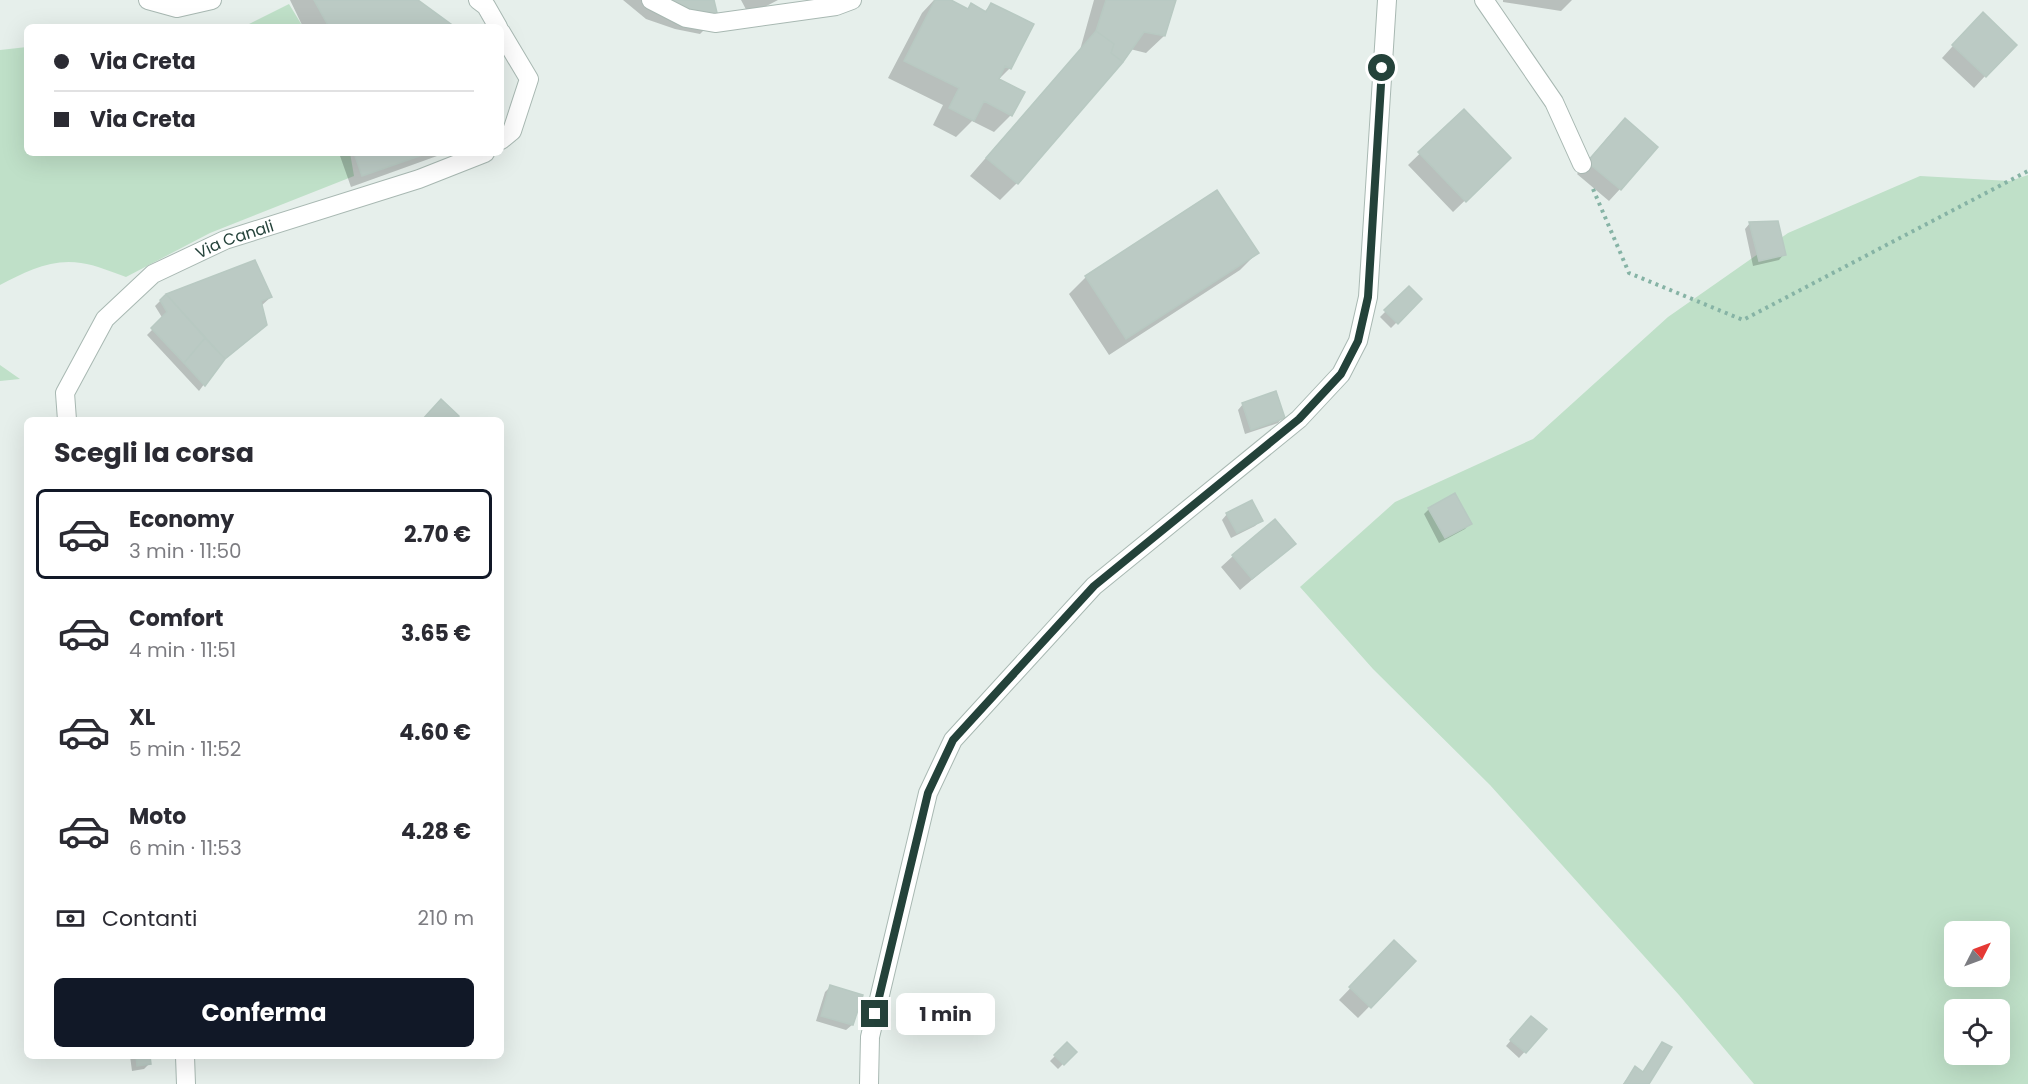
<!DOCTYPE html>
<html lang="it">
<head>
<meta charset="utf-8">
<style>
	body { margin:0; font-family:Poppins,sans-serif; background:#f7f7f7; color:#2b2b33; height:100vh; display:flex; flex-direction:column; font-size:22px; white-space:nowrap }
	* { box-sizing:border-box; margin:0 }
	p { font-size:20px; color:#7c7c81 }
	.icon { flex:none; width:33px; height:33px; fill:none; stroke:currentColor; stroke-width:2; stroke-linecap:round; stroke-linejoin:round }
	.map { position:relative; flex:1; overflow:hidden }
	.panel { position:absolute; left:24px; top:417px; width:480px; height:642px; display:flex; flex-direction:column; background:#fff; border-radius:9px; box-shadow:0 6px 24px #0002 }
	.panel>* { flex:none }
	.hud { position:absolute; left:24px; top:24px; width:480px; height:132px; border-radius:9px; box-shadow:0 6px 24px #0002; display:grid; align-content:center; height:132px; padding:0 30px; background:#fff }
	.needle { width:39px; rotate:48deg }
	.fabs { position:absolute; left:1944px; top:921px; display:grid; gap:12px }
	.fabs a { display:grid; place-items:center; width:66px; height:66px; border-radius:9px; background:#fff; box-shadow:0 6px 24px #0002; font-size:30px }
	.end { position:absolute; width:27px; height:27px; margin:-14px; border:8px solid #24423a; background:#fff; box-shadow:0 0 0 3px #fff }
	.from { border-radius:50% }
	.bubble { position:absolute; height:42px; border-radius:9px; background:#fff; box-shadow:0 6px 24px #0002; font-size:20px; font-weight:700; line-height:42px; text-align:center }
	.hud b { display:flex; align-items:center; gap:21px; height:57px; font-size:22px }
	.hud b+b { border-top:2px solid #e1e1e2 }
	.hud i { width:15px; height:15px; background:#2b2b33 }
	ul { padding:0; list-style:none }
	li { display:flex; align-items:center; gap:18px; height:90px; margin:0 12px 9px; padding:0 18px; border:3px solid transparent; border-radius:9px }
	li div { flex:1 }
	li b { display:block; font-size:22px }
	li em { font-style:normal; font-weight:700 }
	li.active { border-color:#111827 }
	li>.icon { width:54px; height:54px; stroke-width:1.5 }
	h2 { padding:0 30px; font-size:27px; line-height:72px }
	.pay { display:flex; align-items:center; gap:15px; height:66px; padding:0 30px; font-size:22px }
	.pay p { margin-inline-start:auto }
	.action { display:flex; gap:12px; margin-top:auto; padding:12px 30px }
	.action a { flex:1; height:69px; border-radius:9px; background:#111827; color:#fff; font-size:24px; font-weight:700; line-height:69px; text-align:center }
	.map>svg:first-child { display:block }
	.green { fill:#bfe0c8; fill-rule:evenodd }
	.shadow { fill:#0003 }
	.building { fill:#bbcac4; stroke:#b8c9c2; stroke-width:1.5 }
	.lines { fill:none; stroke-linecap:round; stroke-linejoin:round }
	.minor-casing { stroke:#a8b8b2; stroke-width:20 }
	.path { stroke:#86b3a5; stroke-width:4; stroke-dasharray:3 4.5; stroke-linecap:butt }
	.minor { stroke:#fff; stroke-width:18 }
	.route { stroke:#24423a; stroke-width:8 }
	.labels { text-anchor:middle; stroke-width:5; stroke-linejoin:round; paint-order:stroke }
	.street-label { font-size:16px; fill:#24423a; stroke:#f7fbf9 }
</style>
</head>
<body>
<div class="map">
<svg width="2028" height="1084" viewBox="0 0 2028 1084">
	<rect width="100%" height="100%" fill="#e6efeb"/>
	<!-- green -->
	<path class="green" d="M289,4L303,27H243Z
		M27,47V153H350L354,176L210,233L126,277C112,272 96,265 81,263C52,258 25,272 0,285V50Z
		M2028,175V1084H1754L1679,995L1490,785L1373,669L1300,587L1395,502L1533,439L1668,317L1788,233L1920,176L2010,181ZM1954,932H2000V976H1954ZM1954,1010H2000V1054H1954Z
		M0,365L20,379L0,381Z"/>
	<!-- shadow -->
	<path class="shadow" d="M290,0H415L453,27H303Z
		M623,0H712L717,17L700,34L675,29L646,19Z
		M741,0H778L749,15Z
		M934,0H948L967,10L971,5L984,12L991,5L1010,68L998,80L1011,115L994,132L972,121L956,137L933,125L943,105L888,78L922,13Z
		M1094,0H1174L1164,36L1146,53L1130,49L1017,183L1000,200L970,176L1080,50Z
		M1503,0H1572L1561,11L1503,2Z
		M1971,26L1985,76L1974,88L1942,58Z
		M1464,111L1509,158L1453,212L1408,165Z
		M1613,131L1620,189L1609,201L1577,174Z
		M339,153H441L437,156L351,187Z
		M1750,223L1784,254L1779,260L1753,266L1745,229Z
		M1257,253L1240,270L1109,355L1069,294L1086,277Z
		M255,262L271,297L261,306L265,324L219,364L199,391L147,335L163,319L155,306L166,295Z
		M1409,288L1420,299L1391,328L1380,317Z
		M1243,404L1283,417L1278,423L1245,434L1238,410Z
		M1429,509L1470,523L1465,529L1439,543L1424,514Z
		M1227,514L1261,520L1255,526L1231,538L1222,520Z
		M1294,544L1240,590L1221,567L1233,556Z
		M1383,954L1414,961L1358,1018L1339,1000Z
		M830,987L852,1025L846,1030L816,1021L825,992Z
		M1526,1023L1544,1030L1519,1058L1506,1046Z
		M1067,1044L1075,1052L1058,1069L1050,1061Z
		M1662,1044L1647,1084H1623L1635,1068L1642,1073Z
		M130,1056H149V1064L144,1069L132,1071Z"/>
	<!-- building -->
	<path class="building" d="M314,0H418L455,27H329Z
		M661,0H714L718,17L693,12Z
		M935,0H951L968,9L971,3L986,12L991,3L1034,24L1011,69L1005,66L999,79L1025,92L1012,116L984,101L974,121L949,108L959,88L904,61Z
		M1106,0H1176L1165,36L1144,32L1123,62L1111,53L1114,44L1096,31Z
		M1983,12L2017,45L1986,77L1952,45Z
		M1096,31L1114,44L1111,53L1123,62L1018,184L986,158Z
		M1464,109L1511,158L1466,202L1418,152Z
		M1625,118L1658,147L1621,190L1587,162Z
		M354,153H428L362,176Z
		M1217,190L1259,253L1126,339L1085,276Z
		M1778,221L1786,255L1759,261L1749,222Z
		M255,260L272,297L261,301L267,325L225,359L166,294Z
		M1409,286L1422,299L1398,324L1384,310Z
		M166,294L205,338L184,363L151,328L167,312L160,300Z
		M205,338L225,359L205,386L184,363Z
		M1276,391L1285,418L1251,430L1242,403Z
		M441,399L459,416L456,420H422Z
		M1455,493L1472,524L1445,538L1428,508Z
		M1252,500L1263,521L1237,533L1226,513Z
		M1275,519L1296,544L1252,579L1232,555Z
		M1394,940L1416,961L1371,1008L1349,987Z
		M830,985L863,995L853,1025L821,1016Z
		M1531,1016L1547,1029L1526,1053L1510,1040Z
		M1067,1042L1077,1052L1064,1065L1054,1055Z
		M1662,1042L1672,1047L1649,1084H1624L1635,1066L1643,1072Z
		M136,1056H150L151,1064L137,1066Z"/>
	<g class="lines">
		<!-- minor casing -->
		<g class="minor-casing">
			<g id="minor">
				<path d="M148,0L177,8L212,0"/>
				<path d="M478,0L486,6L498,27"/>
				<path d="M651,0L686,18L715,23L836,6L852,0"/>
				<path d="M1484,0L1554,102L1582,164"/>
				<path d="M501,32L529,79L512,131L501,140"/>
				<path id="s1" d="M67,420L65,393L105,319L153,274L225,240L419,179L485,153"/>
				<path d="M185,1056L186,1084"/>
				<path d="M869,1084L870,1037L928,793L953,740L1094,586L1299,419L1341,374L1358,341L1368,297L1387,0"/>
			</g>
		</g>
		<!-- path -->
		<path class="path" d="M1593,189L1629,273L1743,320L2028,171"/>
		<!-- minor -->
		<use href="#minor" class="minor"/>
	</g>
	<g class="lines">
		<!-- route -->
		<path class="route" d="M875,1014L928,793L953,740L1094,586L1299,419L1341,374L1358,341L1368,297L1382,68"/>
	</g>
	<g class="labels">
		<!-- street labels -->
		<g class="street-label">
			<text dy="6" stroke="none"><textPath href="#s1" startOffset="266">Via Canali</textPath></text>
		</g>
	</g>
</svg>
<div class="fabs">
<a><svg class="needle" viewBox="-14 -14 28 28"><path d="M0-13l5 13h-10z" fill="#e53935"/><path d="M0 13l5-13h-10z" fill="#7c7c81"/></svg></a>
<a><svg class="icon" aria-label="locate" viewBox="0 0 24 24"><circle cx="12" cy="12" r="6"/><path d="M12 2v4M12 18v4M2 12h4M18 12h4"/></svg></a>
</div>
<i class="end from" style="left:1382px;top:68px"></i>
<i class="end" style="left:875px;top:1014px"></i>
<div class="bubble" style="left:896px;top:993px;width:99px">1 min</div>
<div class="hud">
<b><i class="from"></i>Via Creta</b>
<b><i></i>Via Creta</b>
</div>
<section class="panel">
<h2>Scegli la corsa</h2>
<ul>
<li class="active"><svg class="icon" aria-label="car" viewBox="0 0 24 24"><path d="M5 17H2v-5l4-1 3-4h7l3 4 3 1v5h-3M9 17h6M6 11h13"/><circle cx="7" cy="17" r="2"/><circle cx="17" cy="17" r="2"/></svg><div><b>Economy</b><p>3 min · 11:50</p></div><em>2.70 €</em></li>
<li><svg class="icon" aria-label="car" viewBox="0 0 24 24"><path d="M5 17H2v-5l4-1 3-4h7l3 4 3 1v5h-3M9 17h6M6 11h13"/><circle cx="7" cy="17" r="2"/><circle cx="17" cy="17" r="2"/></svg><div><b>Comfort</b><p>4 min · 11:51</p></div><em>3.65 €</em></li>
<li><svg class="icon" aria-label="car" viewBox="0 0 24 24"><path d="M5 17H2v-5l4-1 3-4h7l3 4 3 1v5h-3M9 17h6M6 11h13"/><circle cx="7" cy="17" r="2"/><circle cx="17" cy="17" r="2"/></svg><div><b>XL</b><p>5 min · 11:52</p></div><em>4.60 €</em></li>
<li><svg class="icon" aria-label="car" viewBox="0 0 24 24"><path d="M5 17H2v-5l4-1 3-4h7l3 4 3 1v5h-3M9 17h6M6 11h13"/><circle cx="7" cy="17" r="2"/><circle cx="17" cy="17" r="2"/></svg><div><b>Moto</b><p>6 min · 11:53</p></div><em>4.28 €</em></li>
</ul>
<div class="pay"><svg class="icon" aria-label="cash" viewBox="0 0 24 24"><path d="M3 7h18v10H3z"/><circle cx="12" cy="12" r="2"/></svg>Contanti<p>210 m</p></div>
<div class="action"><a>Conferma</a></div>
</section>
</div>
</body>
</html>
